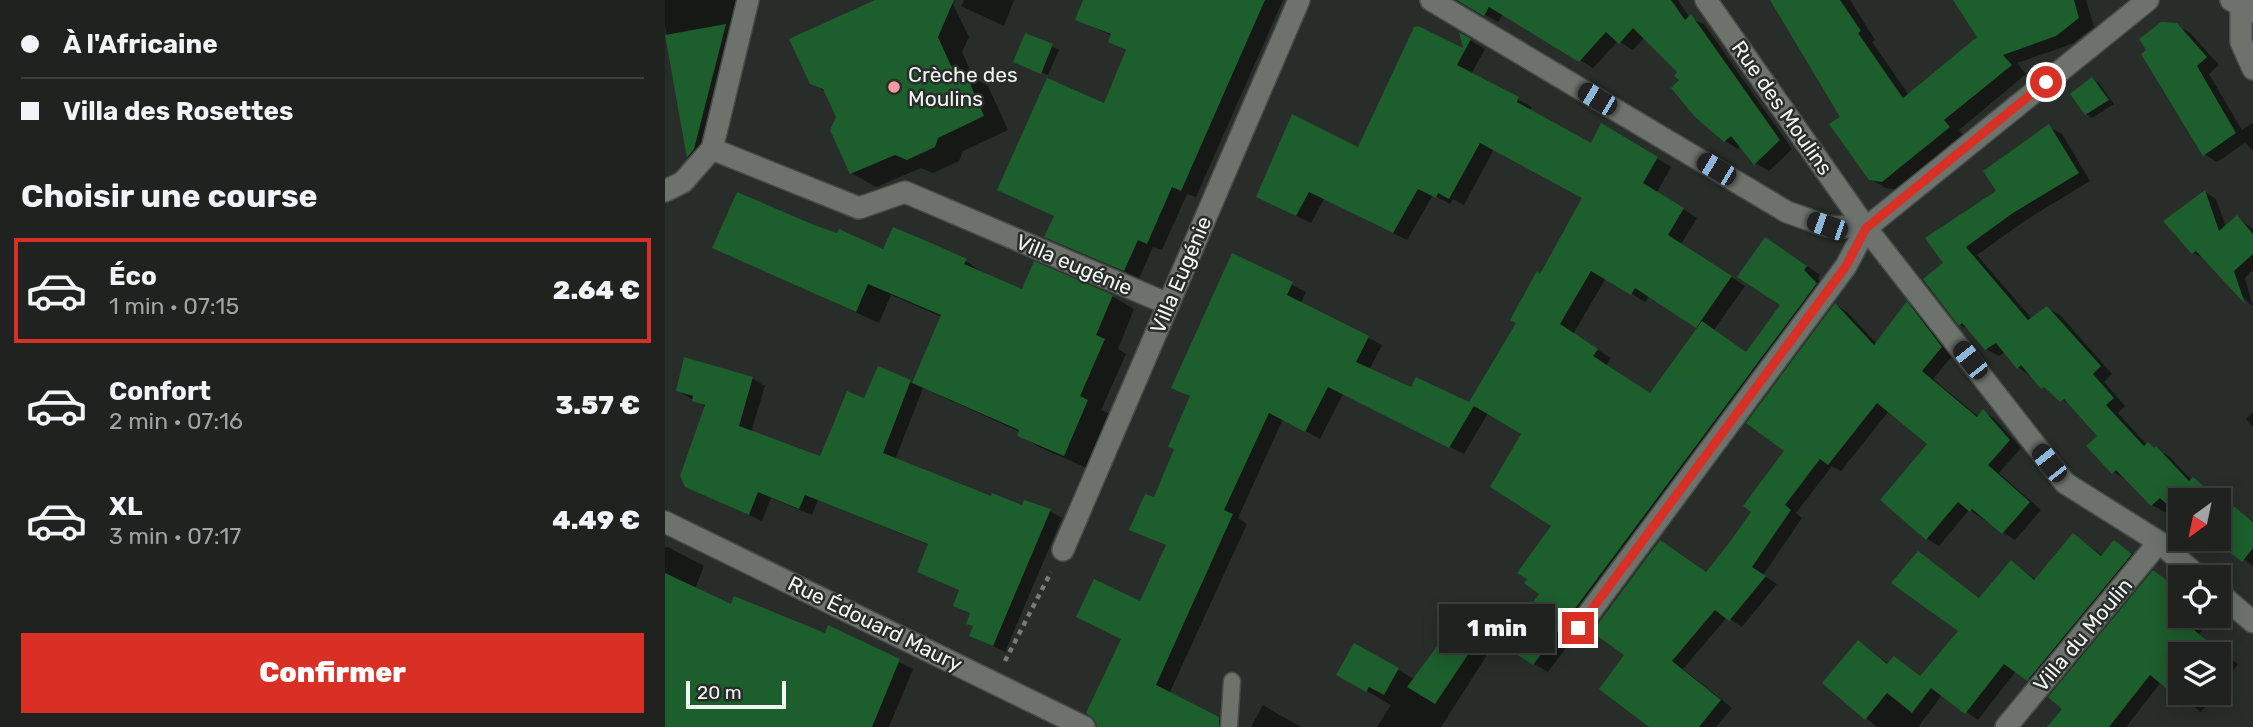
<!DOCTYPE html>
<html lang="fr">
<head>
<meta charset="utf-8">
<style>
	body { margin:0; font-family:Rubik,sans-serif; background:#2c2f2c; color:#f1f3f6; height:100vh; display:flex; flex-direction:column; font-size:26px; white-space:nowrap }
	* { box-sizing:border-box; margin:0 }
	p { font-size:23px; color:#a1a4a4 }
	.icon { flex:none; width:38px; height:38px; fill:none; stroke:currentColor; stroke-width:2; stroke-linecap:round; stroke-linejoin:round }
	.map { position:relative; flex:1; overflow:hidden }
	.drawer { display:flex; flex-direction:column; background:#1f221f; width:665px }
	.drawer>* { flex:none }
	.top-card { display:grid; align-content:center; height:154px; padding:0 21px; background:#1f221f }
	.needle { width:46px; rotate:213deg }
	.buttons { position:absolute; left:1503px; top:488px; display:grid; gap:14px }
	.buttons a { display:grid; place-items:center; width:63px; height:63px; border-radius:0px; background:#1f221f; box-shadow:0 4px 18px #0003,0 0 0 2px #3c3f3d; font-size:35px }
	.scale { position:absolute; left:21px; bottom:18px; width:100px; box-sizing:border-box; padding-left:7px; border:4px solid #f2f6f3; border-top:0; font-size:19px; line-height:24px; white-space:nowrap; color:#f2f6f3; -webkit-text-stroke:5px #292d29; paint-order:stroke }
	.end { position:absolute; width:32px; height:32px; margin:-16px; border:9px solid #d93025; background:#fff; box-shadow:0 0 0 4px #fff }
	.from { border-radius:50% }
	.bubble { position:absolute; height:49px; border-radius:0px; background:#1f221f; box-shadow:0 4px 18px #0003,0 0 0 2px #3c3f3d; font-size:23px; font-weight:800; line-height:49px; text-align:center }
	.car { position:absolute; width:21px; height:42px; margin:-21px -10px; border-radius:9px; box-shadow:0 0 5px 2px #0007; background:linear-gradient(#222 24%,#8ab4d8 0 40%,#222 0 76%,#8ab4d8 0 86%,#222 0) }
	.top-card b { display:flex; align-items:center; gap:24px; height:66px; font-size:26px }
	.top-card b+b { border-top:2px solid #3c3f3d }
	.top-card i { width:18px; height:18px; background:#f1f3f6 }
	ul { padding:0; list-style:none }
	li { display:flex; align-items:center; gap:21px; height:105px; margin:0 14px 10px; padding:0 7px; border:4px solid transparent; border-radius:0px }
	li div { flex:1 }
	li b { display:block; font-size:26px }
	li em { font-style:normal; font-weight:800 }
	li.current { border-color:#d93025 }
	li>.icon { width:63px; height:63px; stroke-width:1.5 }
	h2 { padding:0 21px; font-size:32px; line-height:84px }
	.action { display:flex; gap:14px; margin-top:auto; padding:14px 21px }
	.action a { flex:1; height:80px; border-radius:0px; background:#d93025; color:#fff; font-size:28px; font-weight:800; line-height:80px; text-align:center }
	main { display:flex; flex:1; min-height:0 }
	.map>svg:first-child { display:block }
	.shadow { fill:#0007; fill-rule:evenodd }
	.building { fill:#1c5e2c }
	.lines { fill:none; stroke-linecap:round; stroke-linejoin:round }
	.lane-casing { stroke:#474c48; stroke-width:19 }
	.street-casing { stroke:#474c48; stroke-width:24 }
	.secondary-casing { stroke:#474c48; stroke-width:24 }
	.path { stroke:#777b77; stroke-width:4.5; stroke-dasharray:5 5; stroke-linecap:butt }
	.lane { stroke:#6d726d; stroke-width:16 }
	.street { stroke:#6d726d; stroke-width:21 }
	.secondary { stroke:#6d726d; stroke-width:21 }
	.route { stroke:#d93025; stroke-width:9 }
	.poi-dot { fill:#f49aa0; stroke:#292d29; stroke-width:2.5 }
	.labels { text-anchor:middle; stroke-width:5; stroke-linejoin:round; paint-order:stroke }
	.poi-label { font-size:21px; fill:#f2f6f3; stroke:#292d29; text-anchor:start }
	.street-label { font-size:21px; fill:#f2f6f3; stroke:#292d29 }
</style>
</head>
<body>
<main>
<section class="drawer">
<div class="top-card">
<b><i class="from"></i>À l'Africaine</b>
<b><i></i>Villa des Rosettes</b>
</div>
<h2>Choisir une course</h2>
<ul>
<li class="current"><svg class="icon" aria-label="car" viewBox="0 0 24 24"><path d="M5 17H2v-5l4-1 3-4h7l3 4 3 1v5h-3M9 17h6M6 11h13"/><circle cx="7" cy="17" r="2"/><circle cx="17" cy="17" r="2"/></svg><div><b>Éco</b><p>1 min · 07:15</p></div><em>2.64 €</em></li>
<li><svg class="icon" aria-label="car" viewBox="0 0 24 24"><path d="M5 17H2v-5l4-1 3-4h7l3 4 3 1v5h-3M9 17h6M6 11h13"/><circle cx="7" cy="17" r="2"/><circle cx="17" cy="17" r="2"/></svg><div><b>Confort</b><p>2 min · 07:16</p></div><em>3.57 €</em></li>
<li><svg class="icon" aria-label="car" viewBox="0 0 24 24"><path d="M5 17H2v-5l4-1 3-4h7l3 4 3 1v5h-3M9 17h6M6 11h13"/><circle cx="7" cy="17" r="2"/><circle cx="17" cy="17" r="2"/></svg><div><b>XL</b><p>3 min · 07:17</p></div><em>4.49 €</em></li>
</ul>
<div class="action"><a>Confirmer</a></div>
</section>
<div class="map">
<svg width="1588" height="727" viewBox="0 0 1588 727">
	<rect width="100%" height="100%" fill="#292d29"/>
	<!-- shadow -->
	<path class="shadow" d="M0,0H74L72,25L32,162L23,157L0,26Z
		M215,0H286L304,37L297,52L309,78L323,86L343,130L298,151L294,161L268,173L256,168L211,187L186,173L173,117L161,92L146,83Z
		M299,0H349L339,26L296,6Z
		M420,0H618L531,197L522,194L497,250L488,247L474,278L381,236L390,216L334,190L440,106L462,51L445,41L447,36L412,19Z
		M795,0H1013L1025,18L1039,24L1127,149L1104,171L1090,163L1076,146L1073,149L1060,141L1016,80L1015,72L980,37L968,50L953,41L928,68L838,14L833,22Z
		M1107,0H1185L1210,40L1207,42L1244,95L1315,37L1290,0H1421L1429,27L1407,44L1352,63L1361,74L1294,130L1300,137L1234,190L1221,188L1205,179L1177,117Z
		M1511,25L1525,33L1554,65L1544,74L1577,130L1588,123V151L1580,143L1552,162L1539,154Z
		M753,28L800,51L797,35L820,49L806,74L867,107L865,111L926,145L937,125L1006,167L992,192L1032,218L1016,244L1080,286L1049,330L1082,353L1118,305L1114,247L1155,275L1153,279L1165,292L883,672L869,664L888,526L858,433L823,413L799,454L678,394L655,439L618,419L573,518L582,524L504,694L568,727H432L476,603L502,546L467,529L490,500L510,449L526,397L509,387L567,255L641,292L636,303L717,345L704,370L747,390L805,404L853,323L919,197L829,149L799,205L788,199L785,204L768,195L742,240L659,199L646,223L607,204L694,149ZM941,278L980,302L985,295L1034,328L986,395L941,366L946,358L908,334Z
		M387,46L394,50L383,75L354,63Z
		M1427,79L1434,83L1449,104L1427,118L1421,114Z
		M1384,127L1397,134L1425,181L1361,220L1312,255L1367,319L1382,308L1395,315L1447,374L1439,382L1460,406L1453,413L1482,445L1504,456L1527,481L1588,521V566L1550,539H1554V500H1516L1500,512L1487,505L1461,479L1448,472L1435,437L1409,408L1353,367L1340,352L1334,356L1321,349L1306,331L1295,325L1260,280L1280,263Z
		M1540,192L1551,199L1561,227L1572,217L1588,229V270L1580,278L1588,307L1541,259L1528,253Z
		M148,227L219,251L301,261L322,276L358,291L447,296L469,309L453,349L461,354L436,410L445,414L422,468L376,448L354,435L355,432L258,388L230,460L327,499L385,511L397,518L340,652L306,635L309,627L307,614L290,605L296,591L254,571L264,545L153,500L147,515L106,498L97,521L35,493L41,407L13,391L20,359L88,379L100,386L86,432L156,458L200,400L214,368L249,384L277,317L226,295L214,323L50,248Z
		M1242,304L1254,310L1288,355L1268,379L1314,417L1319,412L1330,419L1356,448L1334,473L1376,510L1350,540L1304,510L1274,546L1262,539L1217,500L1264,444L1224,411L1176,471L1167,466L1131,513L1137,518L1098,575L1112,584L1077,627L1062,617L1018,669L1067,708L1051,727H985L937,689L1042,574L1089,512L1121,451L1171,305L1182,312L1212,344Z
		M1588,412V427L1581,419Z
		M1409,536L1438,556L1450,542L1478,561L1375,686L1351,671L1313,720L1277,695L1253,727H1212L1159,683L1194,642L1224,664L1229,658L1256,677L1296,631L1253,553L1316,599L1347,563L1371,580Z
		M3,547L39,566L30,589L66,606L161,635L164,627L248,669L224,727H0V548Z
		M1516,616H1548L1534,634L1573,664L1554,689V654H1516V693H1551L1536,712L1496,682L1461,727H1384Z
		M808,626L831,641L776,727H712L726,705L673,674L690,645L749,679Z
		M598,705L611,713L636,727H586Z"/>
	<!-- building -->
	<path class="building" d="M210,0H289L273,37L286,66L299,70L319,116L273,138L270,147L242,160L230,155L185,174L165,130L171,117L158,89L145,84L124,39Z
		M418,0H600L516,191L507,187L482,244L473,240L459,271L379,237L389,216L332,190L382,78L439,103L461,50L443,42L446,34L410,20Z
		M792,0H1006L1020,20L1026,14L1115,140L1089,165L1066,136L1059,142L1030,117L1006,88L1014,80L1009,76L1012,72L968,28L954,44L941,32L914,62L824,7L819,16Z
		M1105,0H1175L1196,31L1193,33L1238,98L1312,37L1288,0H1409L1414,18L1391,36L1338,55L1347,65L1279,120L1285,127L1217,182L1204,180L1164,124L1175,117Z
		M1496,22L1512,23L1542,57L1532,66L1571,133L1538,156L1476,54L1481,50L1474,39Z
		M61,24L29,149L22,158L0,35Z
		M753,26L798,48L794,32L806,39L792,65L854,97L852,102L926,143L936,123L993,157L978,183L1019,208L1003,235L1067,276L1031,328L970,288L966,295L926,271L895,324L933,349L928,356L985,393L1037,321L1081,352L1115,305L1072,277L1100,237L1142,266L1139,270L1152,283L868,665L837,644L874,594L859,583L862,579L852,573L886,526L825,487L856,434L809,406L784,448L663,387L640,432L604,413L559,510L568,514L491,685L554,717V727H432L429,719L421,713L456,639L411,617L429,579L475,601L501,545L464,530L480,494L489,497L509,449L503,447L525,396L506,388L567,253L628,282L622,295L704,336L691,362L746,387L751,377L804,402L851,323L845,320L872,271L875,274L917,198L815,143L784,199L773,193L771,198L753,189L728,233L644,192L631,216L591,197L627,114L693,147L749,27Z
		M360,33L388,44L376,74L348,62Z
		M1427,77L1444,100L1420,115L1405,94Z
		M1384,124L1414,173L1348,213L1301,247L1363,320L1382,306L1436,366L1428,374L1449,398L1441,405L1479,446L1483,442L1489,448L1491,446L1524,481L1528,477L1554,500H1516V517L1495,498L1486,506L1451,470L1447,474L1421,446L1432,436L1399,399L1395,402L1379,387L1376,389L1356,365L1352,369L1331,343L1320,350L1297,323L1294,326L1258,279L1278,263L1260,238L1331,191L1318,171Z
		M1540,190L1554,231L1572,215L1588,234V254L1569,271L1580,304L1531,251L1527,254L1498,221Z
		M72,192L149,225L172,233L174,229L218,249L228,227L273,246L302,259L299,264L357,289L369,261L448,295L431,335L440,339L415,396L423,400L399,456L352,436L354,430L247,383L276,315L203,284L191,312L47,248Z
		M1242,301L1277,347L1257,371L1312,417L1318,409L1345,440L1323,465L1365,502L1337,534L1307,509L1305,512L1293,502L1261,540L1215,500L1262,444L1212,403L1163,465L1155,459L1120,505L1126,510L1087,567L1101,576L1064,621L1050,610L1007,661L1056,700L1034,727H984L934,689L959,655L927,632L995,540L1041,572L1064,543L1086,512L1078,506L1119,451L1081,423L1170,303L1209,345Z
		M19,357L88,377L74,426L155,456L182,391L199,398L213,366L246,380L218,453L326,496L327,493L357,505L359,500L386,509L328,646L304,636L308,626L301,624L305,613L288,606L294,590L252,572L263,544L140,495L134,509L93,492L84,515L20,487L15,476L40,405L27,401L28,396L11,391Z
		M1554,501L1562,508L1566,504L1588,522V548L1577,562L1548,539H1554Z
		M1408,533L1436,556L1449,540L1467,554L1362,681L1339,664L1300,714L1266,688L1247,713L1222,693L1200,720L1157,683L1193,640L1222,664L1229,656L1255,676L1293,631L1226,583L1253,551L1314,598L1346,560L1369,580Z
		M1488,570L1516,591V620L1562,656L1554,667V654H1516V693H1534L1523,706L1485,675L1444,727H1382L1397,709L1383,697Z
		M0,573L66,604L69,596L160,633L163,625L235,659L207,727H0Z
		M794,616L818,632L770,704L742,687Z
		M689,643L734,668L719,695L704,687L701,692L671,675Z"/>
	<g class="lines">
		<!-- lane casing -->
		<g class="lane-casing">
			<path id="lane" d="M564,727L567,681"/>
		</g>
		<!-- street casing -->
		<g class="street-casing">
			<path id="street" d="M766,0L1122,212L1162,226L1201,228
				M1041,0L1201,228L1400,483L1494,542L1535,578
				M1576,0V42L1588,69
				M47,149L194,208L240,192L503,304
				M0,191L18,182L47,149L83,0
				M0,522L419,727
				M398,550L634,0
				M1554,593L1588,622
				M913,628L1181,266L1201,228L1483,0
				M1341,727L1494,542"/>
		</g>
		<!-- secondary casing -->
		<g class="secondary-casing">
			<path id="secondary" d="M1566,0L1588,12"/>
		</g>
		<!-- path -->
		<path class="path" d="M340,661L386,572"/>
		<!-- lane -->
		<use href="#lane" class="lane"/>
		<!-- street -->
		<use href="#street" class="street"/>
		<!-- secondary -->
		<use href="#secondary" class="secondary"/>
	</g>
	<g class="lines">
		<!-- route -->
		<path class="route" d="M913,628L1181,266L1201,228L1381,82"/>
	</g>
	<!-- markers -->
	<circle class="poi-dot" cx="229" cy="87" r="7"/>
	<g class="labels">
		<!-- poi labels -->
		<g class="poi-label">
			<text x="243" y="82">Crèche des<tspan x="243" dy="24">Moulins</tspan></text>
		</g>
		<!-- street labels -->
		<g class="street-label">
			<text transform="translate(1117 108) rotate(55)" y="7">Rue des Moulins</text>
			<text transform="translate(409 265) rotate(23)" y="7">Villa eugénie</text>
			<text transform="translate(516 275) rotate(-67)" y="7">Villa Eugénie</text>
			<text transform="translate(210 624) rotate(26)" y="7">Rue Édouard Maury</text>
			<text transform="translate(1418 635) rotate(-50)" y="7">Villa du Moulin</text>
		</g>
	</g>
</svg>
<div class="buttons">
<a><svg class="needle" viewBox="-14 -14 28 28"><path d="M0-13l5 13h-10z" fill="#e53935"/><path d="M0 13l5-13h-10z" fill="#a1a4a4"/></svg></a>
<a><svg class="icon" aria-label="locate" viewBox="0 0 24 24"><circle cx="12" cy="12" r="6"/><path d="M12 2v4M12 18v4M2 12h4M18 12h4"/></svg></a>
<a><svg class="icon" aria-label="layers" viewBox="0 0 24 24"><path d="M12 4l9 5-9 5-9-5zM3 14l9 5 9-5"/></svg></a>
</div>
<div class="scale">20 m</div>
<i class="end from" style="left:1381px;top:82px"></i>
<i class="end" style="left:913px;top:628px"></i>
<div class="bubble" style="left:774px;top:604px;width:116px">1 min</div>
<i class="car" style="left:932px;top:99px;rotate:301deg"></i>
<i class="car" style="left:1051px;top:169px;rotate:301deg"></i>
<i class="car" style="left:1162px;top:226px;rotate:289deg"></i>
<i class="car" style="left:1305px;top:360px;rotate:322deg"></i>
<i class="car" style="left:1384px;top:463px;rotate:322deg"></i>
</div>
</main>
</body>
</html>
